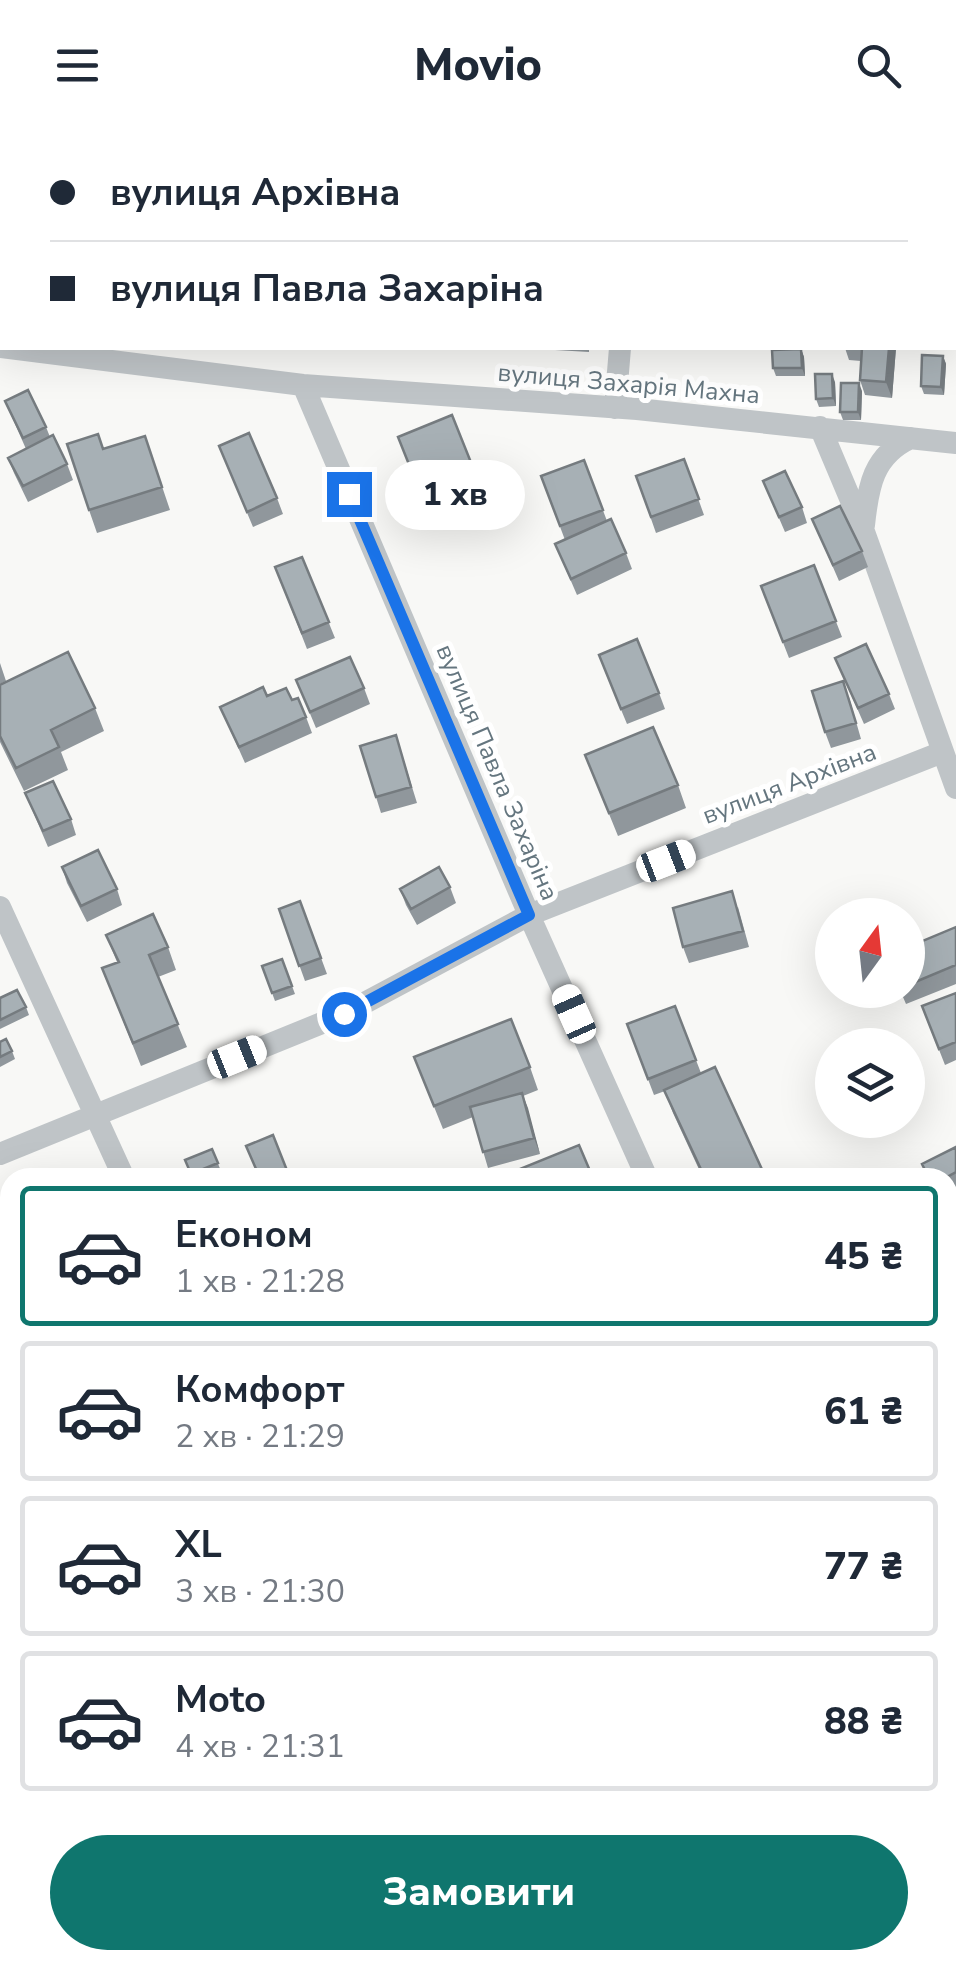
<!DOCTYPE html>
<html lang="uk">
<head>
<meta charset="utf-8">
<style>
	body { margin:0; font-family:"Nunito Sans",sans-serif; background:#f2f2f3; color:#1f2937; height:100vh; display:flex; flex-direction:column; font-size:38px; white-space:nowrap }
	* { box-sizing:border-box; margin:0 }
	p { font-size:32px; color:#747a83 }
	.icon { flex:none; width:55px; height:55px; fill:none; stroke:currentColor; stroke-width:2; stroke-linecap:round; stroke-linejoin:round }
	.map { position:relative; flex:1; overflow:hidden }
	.drawer { position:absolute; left:0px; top:1038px; width:958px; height:802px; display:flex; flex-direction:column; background:#fff; border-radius:30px 30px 0 0; box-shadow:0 10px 40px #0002 }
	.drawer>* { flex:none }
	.top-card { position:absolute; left:0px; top:0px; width:958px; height:220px; box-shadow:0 10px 40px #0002; display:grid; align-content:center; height:220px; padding:0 50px; background:#fff }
	.needle { width:65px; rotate:15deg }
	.controls { position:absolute; left:815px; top:768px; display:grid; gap:20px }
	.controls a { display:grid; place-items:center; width:110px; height:110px; border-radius:50%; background:#fff; box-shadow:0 10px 40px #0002; font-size:50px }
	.end { position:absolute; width:45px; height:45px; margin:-22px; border:12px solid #1a73e8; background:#fff; box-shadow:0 0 0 5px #fff }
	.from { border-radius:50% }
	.bubble { position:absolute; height:70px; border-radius:35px; background:#fff; box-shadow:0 10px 40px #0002; font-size:32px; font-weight:800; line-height:70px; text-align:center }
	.car { position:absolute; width:30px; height:60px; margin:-30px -15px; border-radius:12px; box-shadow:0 0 8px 2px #0007; background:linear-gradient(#fff 24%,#345 0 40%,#fff 0 76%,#345 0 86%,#fff 0) }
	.top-card b { display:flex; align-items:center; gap:35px; height:95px; font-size:38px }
	.top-card b+b { border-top:2px solid #e0e1e3 }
	.top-card i { width:25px; height:25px; background:#1f2937 }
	ul { padding:18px 0 0; list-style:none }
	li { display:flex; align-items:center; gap:30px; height:140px; margin:0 20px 15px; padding:0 30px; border:5px solid #e0e1e3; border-radius:10px }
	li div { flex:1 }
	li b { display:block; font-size:38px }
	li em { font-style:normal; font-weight:800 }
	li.selected { border-color:#0f766e }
	li>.icon { width:90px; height:90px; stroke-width:1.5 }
	.action { display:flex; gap:20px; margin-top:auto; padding:20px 50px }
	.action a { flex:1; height:115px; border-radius:60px; background:#0f766e; color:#fff; font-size:40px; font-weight:800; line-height:115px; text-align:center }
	header { display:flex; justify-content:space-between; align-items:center; height:130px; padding:0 50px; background:#fff; font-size:45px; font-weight:800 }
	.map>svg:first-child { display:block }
	.built { fill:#e6e8e7 }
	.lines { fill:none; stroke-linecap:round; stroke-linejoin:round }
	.secondary-casing { stroke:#b2b8bc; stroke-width:38 }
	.service { stroke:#bfc4c7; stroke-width:11 }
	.minor { stroke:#bfc4c7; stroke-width:22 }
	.secondary { stroke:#fff; stroke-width:32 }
	.wall { fill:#90979c }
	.shaded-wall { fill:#757b7f }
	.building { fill:#a7b0b5; stroke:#757b7f; stroke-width:2.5 }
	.route { stroke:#1a73e8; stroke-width:12 }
	.labels { text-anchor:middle; stroke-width:10; stroke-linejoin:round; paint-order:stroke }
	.street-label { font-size:25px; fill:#65767f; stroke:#fff }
</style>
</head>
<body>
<header><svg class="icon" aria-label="menu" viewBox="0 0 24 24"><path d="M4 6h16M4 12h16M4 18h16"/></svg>Movio<svg class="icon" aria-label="search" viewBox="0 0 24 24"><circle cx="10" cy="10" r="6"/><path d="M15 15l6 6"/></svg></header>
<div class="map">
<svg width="956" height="1839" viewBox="0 0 956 1839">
	<rect width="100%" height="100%" fill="#f8f8f6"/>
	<!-- built -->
	<path class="built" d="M956,1432V1839H779L783,1830H948V1439Z"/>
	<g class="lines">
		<!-- secondary casing -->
		<g class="secondary-casing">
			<path id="secondary" d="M948,1334L956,1328
				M160,1839L173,1830"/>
		</g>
		<!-- service -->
		<path class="service" d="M604,1839L618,1830"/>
		<!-- minor -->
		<path class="minor" d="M185,2V0
			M638,2V0
			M0,217L303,255L637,279L956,313
			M303,255L529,785L647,1048
			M615,278L620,218
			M820,297L863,399L956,658
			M864,395C868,357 873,325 911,308
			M0,777L124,1048
			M0,1024L344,884L529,785L940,623
			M736,1839L740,1830"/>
		<!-- secondary -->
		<use href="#secondary" class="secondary"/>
	</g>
	<!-- wall -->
	<path class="wall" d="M34,0H93V2H35Z
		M420,218H456V220Z
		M554,218H589V222L555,220Z
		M845,218H896L892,268L865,265L860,250L861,231L849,230Z
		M801,219L804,227L805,246H776L773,238Z
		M943,226L946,234L944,265L924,264L921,256Z
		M835,252L836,276L819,277L816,269Z
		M862,261L861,290H843L840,282Z
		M5,271L46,297L50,307L67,334L73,350L28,372L14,343L8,328L26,319Z
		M145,306L170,380L97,403L89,380Z
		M398,307L476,345L485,368L430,390Z
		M219,316L277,368L283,384L253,397Z
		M684,329L704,385L656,403L636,346Z
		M584,330L607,391L626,423L632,439L577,465L555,414L565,410L541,346Z
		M763,351L802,377L807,393L785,402Z
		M812,389L862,421L868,437L839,451Z
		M302,427L335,508L307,519L275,437Z
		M814,435L842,507L789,528L761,456Z
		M835,528L889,564L895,579L864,594Z
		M0,533L6,551L0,554Z
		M605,541L659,563L665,579L627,594Z
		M296,550L364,558L370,574L316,598Z
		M0,555L95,578L104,601L61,622L68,640L24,661L0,612Z
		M267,566L292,570L306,587L312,603L245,633L220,577Z
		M849,567L861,609L831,618L825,602Z
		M396,605L417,673L381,683L376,667Z
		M585,625L678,655L686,678L618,706Z
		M25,663L71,689L76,705L48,717Z
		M62,737L117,759L122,775L87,792L67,753Z
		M450,757L456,773L417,795L406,775L400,759Z
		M300,771L327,844L305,851L279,779Z
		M738,777L749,817L689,833L683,817Z
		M956,797V854L906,874L900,860H908V817Z
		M106,805L168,817L176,840L158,847L187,917L141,936L102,838L117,832Z
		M282,829L295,864L275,871L262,836Z
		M956,863V930L945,935L922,876Z
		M0,868L26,877L29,885L0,899Z
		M675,876L701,943L766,1048H703L673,983L665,961L654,965L627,894Z
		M0,912L12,921L15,929L0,937Z
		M414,927L530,937L538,960L523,966L540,1024L488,1038L473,987L443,999Z
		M956,1017V1061L948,1065V1048H927L922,1034Z
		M212,1019L221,1041L206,1048H192L185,1030Z
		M956,1115V1247L955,1248L948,1234V1119Z
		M0,1581L10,1588V1655L0,1659Z
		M956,1645V1684L948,1663Z
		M10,1692V1729L3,1732L0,1726V1697Z
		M948,1740L956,1743V1838L928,1830H948Z"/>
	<!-- shaded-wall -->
	<path class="shaded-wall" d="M955,164L956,166V213L955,211Z
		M889,218H896L892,268L886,252Z
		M801,219L804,227L805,246L802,238Z
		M943,226L946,234L944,265L941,257Z
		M832,244L835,252L836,276L833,268Z
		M859,253L862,261L861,290L858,282Z
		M522,963L528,978L540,1024L534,1008Z
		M467,1830H544L530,1839H452Z"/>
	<!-- building -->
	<path class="building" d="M140,0H166V2H140Z
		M275,0H315V2H275Z
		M705,0H757L756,2H705Z
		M862,218H889L886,252L860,250Z
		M801,219L802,238H773L772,220Z
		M922,225L943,226L941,257L921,256Z
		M815,244H832L833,268L816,269Z
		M841,253H859L858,282H840Z
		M28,260L46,297L23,308L5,271Z
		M452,285L476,345L422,367L398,307Z
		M249,303L277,368L247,382L219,316Z
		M98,304L103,319L145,306L162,357L89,380L67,314Z
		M53,305L67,334L23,356L8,328Z
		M684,329L699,369L651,387L636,346Z
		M584,330L603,380L560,396L541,346Z
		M785,341L802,377L779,387L763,351Z
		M840,376L862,421L833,435L812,389Z
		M611,389L626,423L571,449L555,414Z
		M302,427L329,492L302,503L275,437Z
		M814,435L836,491L783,512L761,456Z
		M637,509L659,563L621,579L599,525Z
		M866,514L889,564L858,578L835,528Z
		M68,522L95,578L51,600L59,617L16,638L0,606V555Z
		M350,527L364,558L310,582L296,550Z
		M843,551L856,593L825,602L812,561Z
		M263,557L267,566L286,558L292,570L298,568L306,587L239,617L220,577Z
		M653,597L678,655L609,683L585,625Z
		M396,605L411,657L376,667L360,616Z
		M53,651L71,689L43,701L25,663Z
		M98,720L117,759L81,776L62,737Z
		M439,737L450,757L411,779L400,759Z
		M732,761L743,801L683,817L673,778Z
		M300,771L321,828L299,836L279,779Z
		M153,784L168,817L149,825L178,894L133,913L102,838L119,832L106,805Z
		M956,797V835L908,855V817Z
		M282,829L292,856L272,863L262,836Z
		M17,860L26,877L0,890V868Z
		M956,863V912L939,919L922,876Z
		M675,876L696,930L648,949L627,894Z
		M511,889L530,937L434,976L414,927Z
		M6,909L12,921L0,927V912Z
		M715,937L766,1048H705L664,960Z
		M522,963L534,1008L483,1022L470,977Z
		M273,1005L290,1048H260L246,1016Z
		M579,1015L593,1048H498Z
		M956,1017V1042L945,1048H929L922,1034Z
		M212,1019L218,1033L191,1044L185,1030Z
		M956,1086V1100L951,1089Z
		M956,1115V1220L948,1224V1119Z
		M6,1578L10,1588V1629L0,1633V1581Z
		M956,1645V1666L948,1663Z
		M10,1692V1720L0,1724V1697Z
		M948,1740L956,1743V1812L948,1809Z
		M316,1830H467L452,1839H302Z"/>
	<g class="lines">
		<!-- route -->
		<path class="route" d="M344,884L529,785L349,364"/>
	</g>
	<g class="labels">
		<!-- street labels -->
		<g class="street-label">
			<text transform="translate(629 253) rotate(5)" y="9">вулиця Захарія Махна</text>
			<text transform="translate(498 642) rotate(67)" y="9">вулиця Павла Захаріна</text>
			<text transform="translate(789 653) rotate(-21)" y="9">вулиця Архівна</text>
		</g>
	</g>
</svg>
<div class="controls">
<a><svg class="needle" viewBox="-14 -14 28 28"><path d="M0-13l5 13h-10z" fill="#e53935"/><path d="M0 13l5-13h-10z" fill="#747a83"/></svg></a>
<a><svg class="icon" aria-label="layers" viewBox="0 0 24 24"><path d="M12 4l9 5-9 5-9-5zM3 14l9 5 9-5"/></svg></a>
</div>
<i class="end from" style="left:344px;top:884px"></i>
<i class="end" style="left:349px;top:364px"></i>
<div class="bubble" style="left:385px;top:330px;width:140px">1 хв</div>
<i class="car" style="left:666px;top:731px;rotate:69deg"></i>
<i class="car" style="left:574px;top:884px;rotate:336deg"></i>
<i class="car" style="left:237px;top:927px;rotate:68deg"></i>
<div class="top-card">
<b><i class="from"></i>вулиця Архівна</b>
<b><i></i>вулиця Павла Захаріна</b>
</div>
<section class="drawer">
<ul>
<li class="selected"><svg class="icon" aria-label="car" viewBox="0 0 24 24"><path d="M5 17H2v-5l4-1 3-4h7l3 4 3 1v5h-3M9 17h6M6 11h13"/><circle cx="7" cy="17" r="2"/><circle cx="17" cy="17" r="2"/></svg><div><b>Економ</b><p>1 хв · 21:28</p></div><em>45 ₴</em></li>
<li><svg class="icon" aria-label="car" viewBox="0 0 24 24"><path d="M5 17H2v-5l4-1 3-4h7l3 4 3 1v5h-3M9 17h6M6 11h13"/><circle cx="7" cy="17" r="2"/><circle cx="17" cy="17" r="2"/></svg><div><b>Комфорт</b><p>2 хв · 21:29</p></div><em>61 ₴</em></li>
<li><svg class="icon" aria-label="car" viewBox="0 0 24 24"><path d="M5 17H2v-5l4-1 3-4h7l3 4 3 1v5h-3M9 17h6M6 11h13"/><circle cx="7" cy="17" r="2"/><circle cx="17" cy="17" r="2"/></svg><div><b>XL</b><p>3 хв · 21:30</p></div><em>77 ₴</em></li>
<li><svg class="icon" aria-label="car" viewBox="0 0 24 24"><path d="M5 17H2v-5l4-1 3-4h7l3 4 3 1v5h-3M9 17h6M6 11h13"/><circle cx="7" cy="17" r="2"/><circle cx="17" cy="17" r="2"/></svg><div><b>Moto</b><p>4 хв · 21:31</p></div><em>88 ₴</em></li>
</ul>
<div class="action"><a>Замовити</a></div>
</section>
</div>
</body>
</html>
